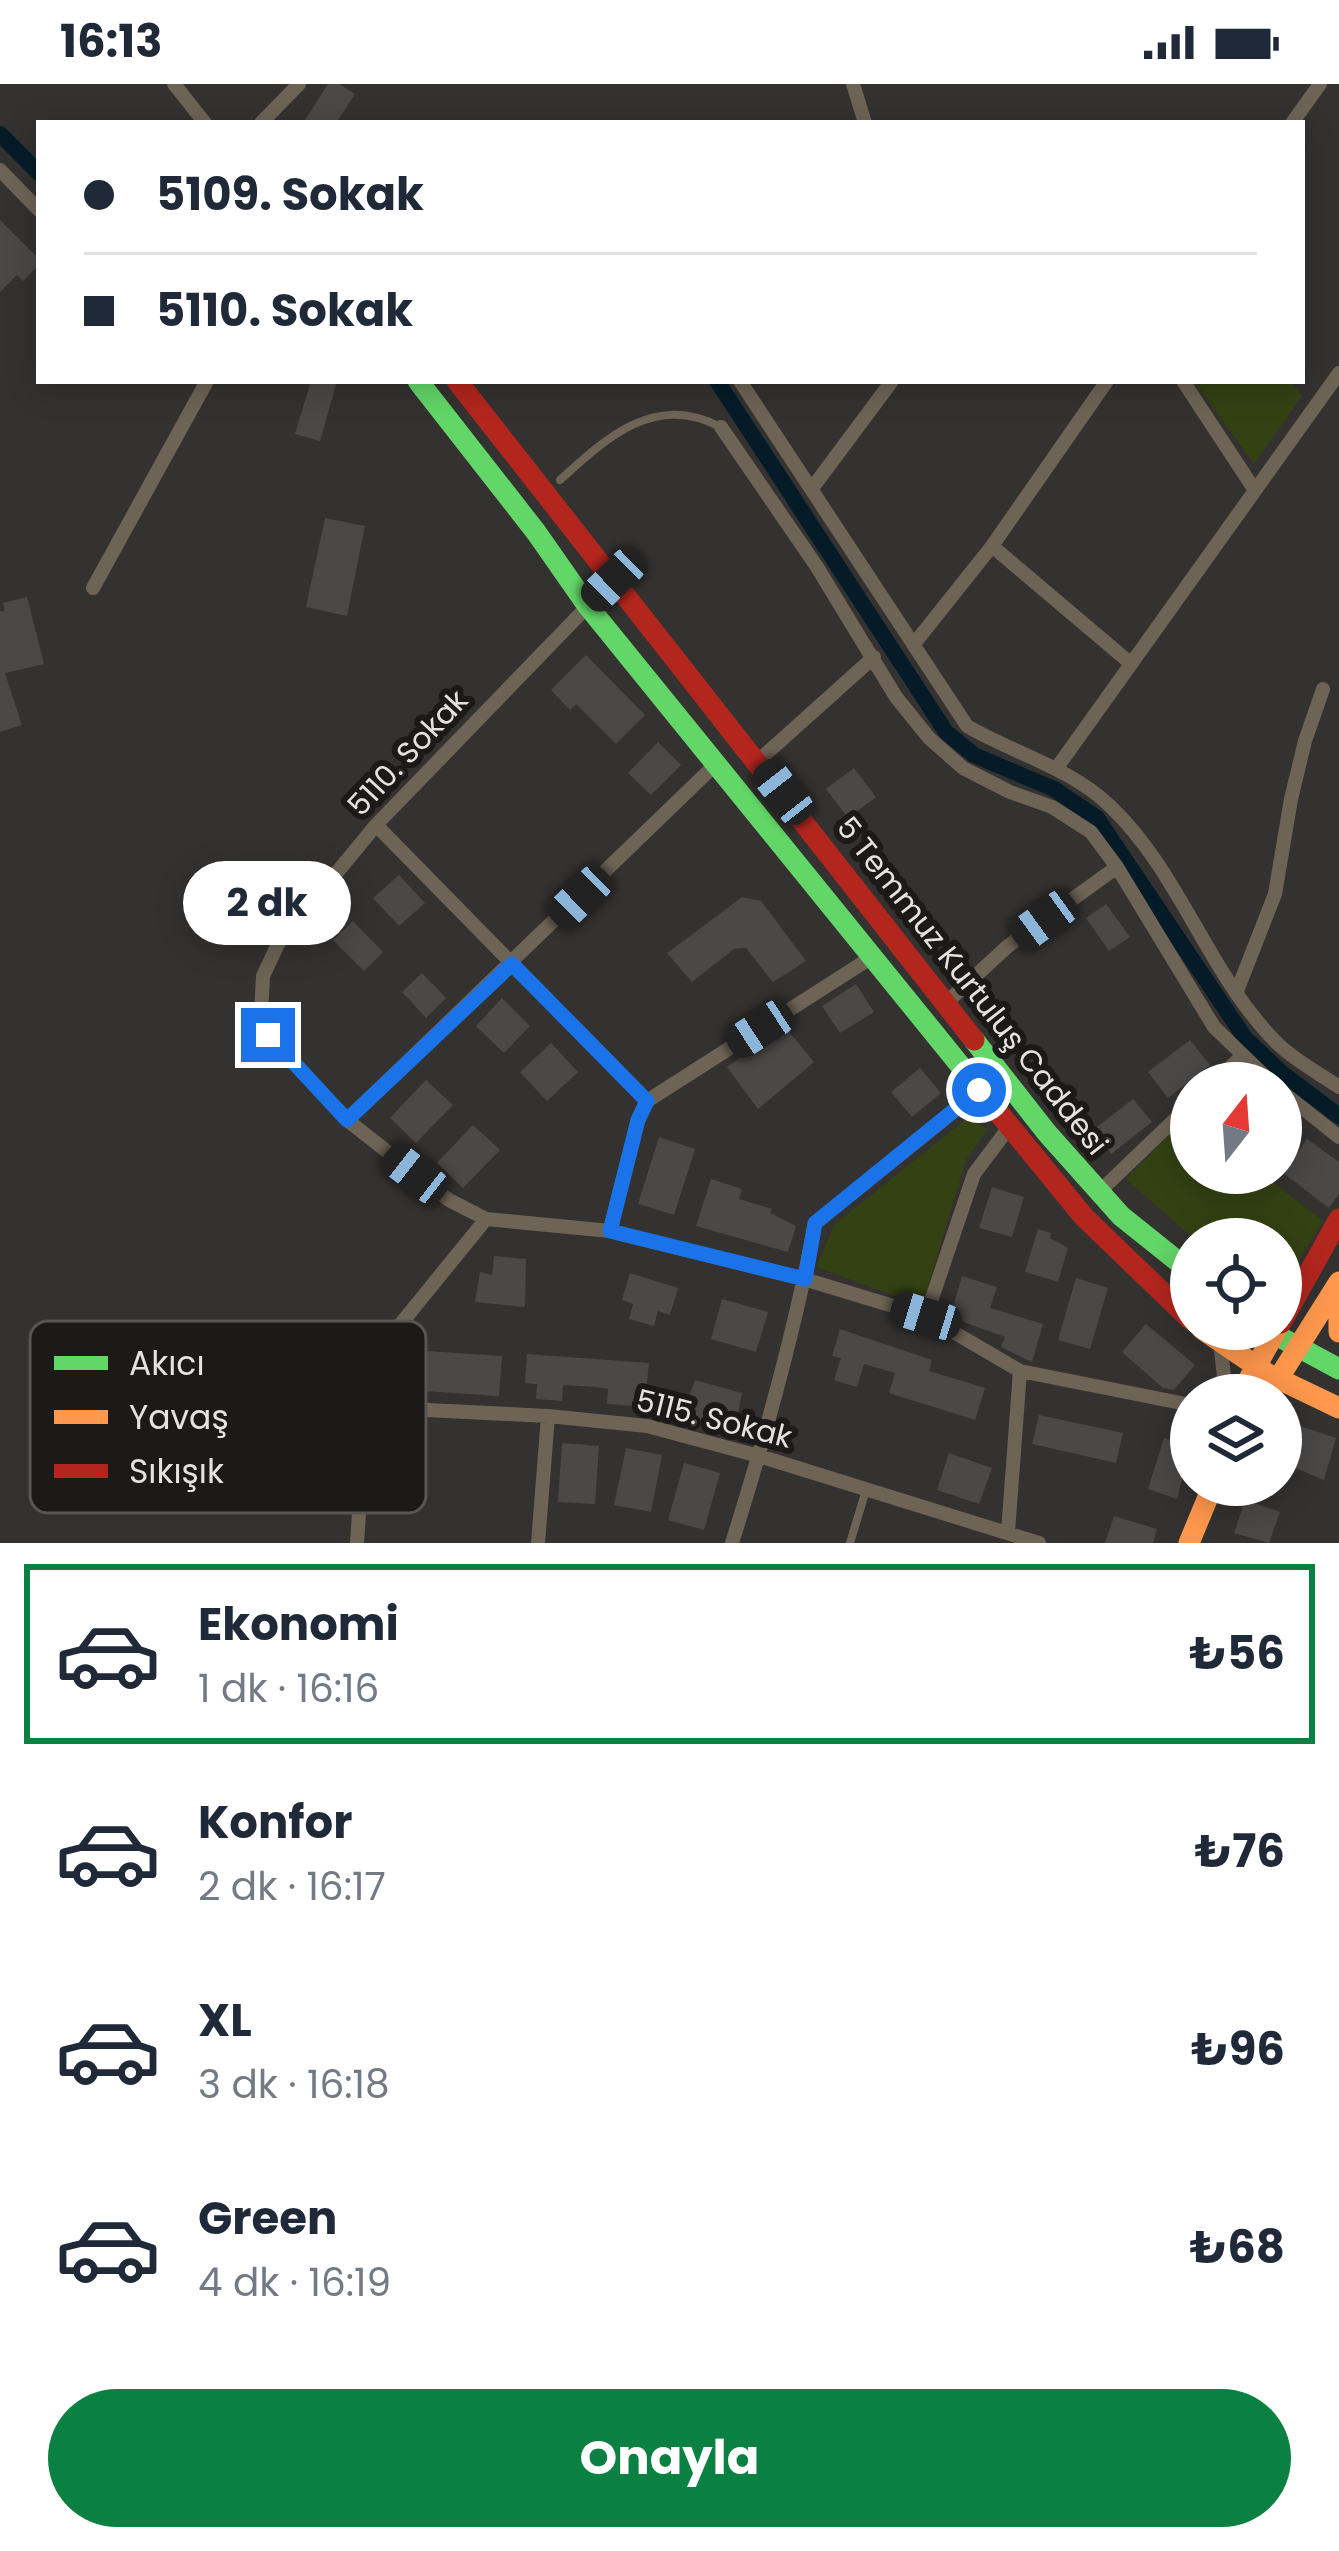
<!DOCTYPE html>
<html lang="tr">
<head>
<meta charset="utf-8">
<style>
	body { margin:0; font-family:Poppins,sans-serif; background:#f6f6f7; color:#1f2937; height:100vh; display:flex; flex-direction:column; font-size:45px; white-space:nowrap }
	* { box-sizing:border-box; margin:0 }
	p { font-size:39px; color:#747a83 }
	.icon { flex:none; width:66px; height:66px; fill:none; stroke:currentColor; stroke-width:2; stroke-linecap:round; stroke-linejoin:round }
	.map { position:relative; height:1459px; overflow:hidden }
	.drawer { display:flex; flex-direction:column; background:#fff; flex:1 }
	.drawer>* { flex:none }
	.guide { position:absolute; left:36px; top:36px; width:1269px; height:264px; border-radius:0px; box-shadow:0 6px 30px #0003; display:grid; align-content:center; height:264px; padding:0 48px; background:#fff }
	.needle { width:78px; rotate:17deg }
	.fabs { position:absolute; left:1170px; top:978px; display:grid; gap:24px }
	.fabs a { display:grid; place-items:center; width:132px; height:132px; border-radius:50%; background:#fff; box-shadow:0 6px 30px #0003; font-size:60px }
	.end { position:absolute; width:54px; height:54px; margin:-27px; border:15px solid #1a73e8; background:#fff; box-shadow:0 0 0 6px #fff }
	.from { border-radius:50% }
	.bubble { position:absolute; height:84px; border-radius:42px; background:#fff; box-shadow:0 6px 30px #0003; font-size:39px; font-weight:700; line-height:84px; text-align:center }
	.car { position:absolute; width:36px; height:72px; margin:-36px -18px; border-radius:15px; box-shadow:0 0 9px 3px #0007; background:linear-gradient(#222 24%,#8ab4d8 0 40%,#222 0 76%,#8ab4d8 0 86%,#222 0) }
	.guide b { display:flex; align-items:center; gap:42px; height:114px; font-size:45px }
	.guide b+b { border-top:3px solid #e0e1e3 }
	.guide i { width:30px; height:30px; background:#1f2937 }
	ul { padding:21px 0 0; list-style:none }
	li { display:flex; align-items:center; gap:36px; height:180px; margin:0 24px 18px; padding:0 24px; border:6px solid transparent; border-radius:0px }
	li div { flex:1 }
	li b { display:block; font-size:45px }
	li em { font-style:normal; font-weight:700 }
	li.active { border-color:#0b8043 }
	li>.icon { width:108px; height:108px; stroke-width:1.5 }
	.primary-button { display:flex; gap:24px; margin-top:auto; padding:24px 48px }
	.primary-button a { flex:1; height:138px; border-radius:72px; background:#0b8043; color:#fff; font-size:48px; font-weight:700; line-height:138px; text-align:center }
	.status { display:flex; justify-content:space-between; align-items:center; height:84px; padding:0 60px; background:#fff; direction:ltr }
	.status svg { height:33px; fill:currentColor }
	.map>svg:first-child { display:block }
	.green { fill:#344213 }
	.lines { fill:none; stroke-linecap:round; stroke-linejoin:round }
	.canal { stroke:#051c28; stroke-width:16 }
	.building { fill:#4b4948 }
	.lane { stroke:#6e6456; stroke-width:8 }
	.street { stroke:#6e6456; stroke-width:14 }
	.fast { stroke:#63d668; stroke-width:21 }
	.slow { stroke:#ff974d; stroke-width:21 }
	.jam { stroke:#b3261e; stroke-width:21 }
	.route { stroke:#1a73e8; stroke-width:15 }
	.labels { text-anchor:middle; stroke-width:12; stroke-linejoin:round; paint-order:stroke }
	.street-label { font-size:30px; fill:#e5e2e1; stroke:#1c1a19 }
	.key { fill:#1c1a19; stroke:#585655; stroke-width:3 }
	.key-label { font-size:33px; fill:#e5e2e1 }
</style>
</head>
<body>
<div class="status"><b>16:13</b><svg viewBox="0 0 49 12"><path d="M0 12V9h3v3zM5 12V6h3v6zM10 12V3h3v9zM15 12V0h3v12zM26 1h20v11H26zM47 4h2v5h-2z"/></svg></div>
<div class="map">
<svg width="1339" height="1459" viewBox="0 0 1339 1459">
	<rect width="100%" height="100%" fill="#343230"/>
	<!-- green -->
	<path class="green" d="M1194,297H1291L1302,312L1254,380Z
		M970,1032L987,1046L966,1076L922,1222L817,1183L834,1141Z
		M1188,1032L1191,1035V1089H1261L1323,1137L1298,1178L1281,1184V1155H1194L1126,1095Z"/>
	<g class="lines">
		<!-- canal -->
		<path class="canal" d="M0,50L39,89
			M717,297L946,648L974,671L1054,705L1097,734L1245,954L1283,990L1339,1032"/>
	</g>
	<!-- building -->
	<path class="building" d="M328,0H339L355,10L336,39H303Z
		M0,136L39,175V181L23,197L17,191L0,208Z
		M311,297H337L320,357L295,350Z
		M325,434L365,442L347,532L306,523Z
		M27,513L44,580L5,589L22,641L0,648V527H5L3,519Z
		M586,571L645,631L616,660L576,620L570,626L551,606Z
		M658,658L681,681L651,711L628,689Z
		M854,684L876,713L848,734L826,705Z
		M399,791L425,819L399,842L373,814Z
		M742,813L761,817L806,877L773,898L746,864L734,865L692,898L667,869Z
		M1106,820L1130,853L1109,867L1086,834Z
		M353,837L383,868L364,887L333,856Z
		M422,889L446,914L426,934L402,908Z
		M856,900L874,928L840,949L822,922Z
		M502,914L530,942L504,969L476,942Z
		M786,944L814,978L758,1025L727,983L749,967L752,972Z
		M1190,956L1210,981L1168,1014L1148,988Z
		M551,959L578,988L547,1017L520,988Z
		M920,984L941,1009L912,1033L891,1008Z
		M426,996L453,1021L416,1059L390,1034Z
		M1133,1015L1152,1038L1111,1070L1093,1046Z
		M473,1041L500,1066L463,1104L437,1079Z
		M659,1053L695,1065L674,1131L638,1120Z
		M1307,1055L1339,1078V1110L1329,1124L1283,1089Z
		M711,1095L742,1105L739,1115L772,1125L770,1129L796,1142L788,1168L696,1142Z
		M992,1103L1024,1113L1012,1153L979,1144Z
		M1038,1145L1051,1149L1050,1154L1068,1164L1058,1198L1025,1188Z
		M494,1172L526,1175L525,1223L475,1218L480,1188L492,1191Z
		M630,1189L678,1204L670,1231L658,1227L654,1242L629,1235L633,1220L622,1216Z
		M962,1192L997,1203L990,1224L1043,1240L1032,1278L1001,1263L1005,1253L950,1233Z
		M1076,1194L1108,1204L1090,1265L1058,1256Z
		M722,1215L768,1228L756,1268L711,1255Z
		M1146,1240L1195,1281L1174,1306L1163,1304L1122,1268Z
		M840,1245L932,1276L929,1287L985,1304L975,1336L889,1309L895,1289L864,1280L857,1303L834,1296L841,1274L832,1272Z
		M412,1266L502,1272L499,1312L409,1306Z
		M527,1270L649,1279L646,1307L635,1306L634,1322L607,1320L608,1305L597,1303L563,1301L562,1317L536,1315L537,1300L525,1299Z
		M695,1296L742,1309L734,1350L681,1335Z
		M1039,1331L1123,1349L1116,1379L1032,1360Z
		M1291,1339L1336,1354L1324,1396L1281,1378V1343Z
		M1164,1354L1191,1362L1177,1415L1148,1405Z
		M562,1359L599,1362L595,1420L558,1418Z
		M626,1364L662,1371L651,1428L614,1421Z
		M949,1369L992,1384L979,1420L937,1406Z
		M684,1379L720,1389L704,1446L668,1436Z
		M1245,1416L1280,1428L1269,1459L1234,1449Z
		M1114,1432L1157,1445L1153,1459H1105Z"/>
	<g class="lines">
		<!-- lane -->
		<path class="lane" d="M560,396C606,354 656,308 720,343
			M850,1459L866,1406"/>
		<!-- street -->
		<path class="street" d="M174,0L205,39
			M853,0L865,39
			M261,39L299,0
			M1292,39L1320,0
			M0,86L39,126
			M740,297L967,642C1013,669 1071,684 1110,722C1181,789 1209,893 1279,961C1296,977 1320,990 1339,1003
			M1183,297L1254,405
			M721,343L817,483L896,613L929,654L963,684L1010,708L1052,723L1091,748L1117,783L1214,943L1272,999
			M813,403L892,297
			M992,462L1129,578
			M613,496L376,741L278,860L263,892L261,929L268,951L347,1036L449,1116L486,1135L610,1147L804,1195L926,1232L1020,1287L1191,1321
			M93,504L207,297
			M914,560L992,462L1107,297
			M758,677L874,573
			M1056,685L1339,289
			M376,741L647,1017
			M1237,907L1275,810L1291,715L1305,657L1323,605
			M947,918L1008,862L1117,783
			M1213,999L1242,972
			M1281,1007L1339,1053
			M347,1036L717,679
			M1098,1109L1191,1020
			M610,1147L638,1036L647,1017L872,873
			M926,1232L974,1090L1010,1042
			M1220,1257L1226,1311
			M366,1323L548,1332L647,1342L759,1372L1039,1459
			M1008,1448L1020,1287
			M357,1459L366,1323L382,1263L486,1135
			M538,1459L548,1332
			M732,1459C765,1354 795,1247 815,1139L979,1007"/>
		<!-- fast -->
		<path class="fast" d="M418,297L536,448L587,521L985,1012
			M974,956L1047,1049L1121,1132L1191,1188
			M1265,1245L1339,1285"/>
		<!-- slow -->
		<path class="slow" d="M1339,1200V1248
			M1202,1245L1268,1290L1339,1324
			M1240,1311L1277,1245
			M1268,1311L1339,1198
			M1189,1459L1213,1401"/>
		<!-- jam -->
		<path class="jam" d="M457,297L974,956
			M985,1012L1084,1133L1191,1236
			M1281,1239L1339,1135"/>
	</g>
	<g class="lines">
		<!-- route -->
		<path class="route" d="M268,951L347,1036L512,880L647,1017L638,1036L610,1147L805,1195L815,1139L979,1006"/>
	</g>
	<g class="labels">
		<!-- street labels -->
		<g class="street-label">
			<text transform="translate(408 669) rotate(-47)" y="10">5110. Sokak</text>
			<text transform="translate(972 902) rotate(52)" y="10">5 Temmuz Kurtuluş Caddesi</text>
			<text transform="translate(714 1335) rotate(14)" y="10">5115. Sokak</text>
		</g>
	</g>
	<!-- legend -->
	<rect x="30" y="1237" width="396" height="192" rx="18" class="key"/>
	<rect x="54" y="1272" width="54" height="14" fill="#63d668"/>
	<rect x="54" y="1326" width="54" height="14" fill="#ff974d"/>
	<rect x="54" y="1380" width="54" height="14" fill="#b3261e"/>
	<g class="key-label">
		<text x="129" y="1291">Akıcı</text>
		<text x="129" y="1345">Yavaş</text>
		<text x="129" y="1399">Sıkışık</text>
	</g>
</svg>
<div class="fabs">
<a><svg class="needle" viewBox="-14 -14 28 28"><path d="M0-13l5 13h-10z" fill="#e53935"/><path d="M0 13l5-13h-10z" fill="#747a83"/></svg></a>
<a><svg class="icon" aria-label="locate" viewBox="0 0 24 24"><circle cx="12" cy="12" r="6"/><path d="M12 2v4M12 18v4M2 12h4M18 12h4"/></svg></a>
<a><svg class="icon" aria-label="layers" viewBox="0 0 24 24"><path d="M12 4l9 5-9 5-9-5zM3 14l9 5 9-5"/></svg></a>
</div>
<i class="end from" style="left:979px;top:1006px"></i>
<i class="end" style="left:268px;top:951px"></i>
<div class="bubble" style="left:183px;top:777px;width:168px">2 dk</div>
<i class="car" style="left:613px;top:496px;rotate:226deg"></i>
<i class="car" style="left:783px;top:708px;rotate:322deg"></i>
<i class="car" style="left:580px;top:813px;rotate:226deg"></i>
<i class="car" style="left:1044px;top:836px;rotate:234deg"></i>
<i class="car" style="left:760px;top:945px;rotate:237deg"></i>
<i class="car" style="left:415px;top:1090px;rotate:308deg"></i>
<i class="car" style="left:926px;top:1232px;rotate:287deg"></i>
<div class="guide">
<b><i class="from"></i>5109. Sokak</b>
<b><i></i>5110. Sokak</b>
</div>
</div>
<section class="drawer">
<ul>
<li class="active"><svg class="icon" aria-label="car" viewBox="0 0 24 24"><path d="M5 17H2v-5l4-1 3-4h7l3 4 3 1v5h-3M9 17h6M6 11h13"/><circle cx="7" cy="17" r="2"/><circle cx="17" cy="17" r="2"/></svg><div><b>Ekonomi</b><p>1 dk · 16:16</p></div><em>₺56</em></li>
<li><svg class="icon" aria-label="car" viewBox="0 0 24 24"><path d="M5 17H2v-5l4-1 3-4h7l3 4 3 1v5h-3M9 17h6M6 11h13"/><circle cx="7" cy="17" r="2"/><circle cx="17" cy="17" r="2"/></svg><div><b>Konfor</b><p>2 dk · 16:17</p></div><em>₺76</em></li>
<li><svg class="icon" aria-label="car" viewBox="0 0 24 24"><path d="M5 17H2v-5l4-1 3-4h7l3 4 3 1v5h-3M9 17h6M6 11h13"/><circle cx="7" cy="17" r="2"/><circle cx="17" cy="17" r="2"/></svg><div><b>XL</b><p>3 dk · 16:18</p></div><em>₺96</em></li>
<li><svg class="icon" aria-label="car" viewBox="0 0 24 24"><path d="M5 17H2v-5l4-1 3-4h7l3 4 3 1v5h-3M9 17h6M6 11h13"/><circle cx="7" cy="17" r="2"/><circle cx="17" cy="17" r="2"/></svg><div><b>Green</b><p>4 dk · 16:19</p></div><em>₺68</em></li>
</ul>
<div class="primary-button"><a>Onayla</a></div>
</section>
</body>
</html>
